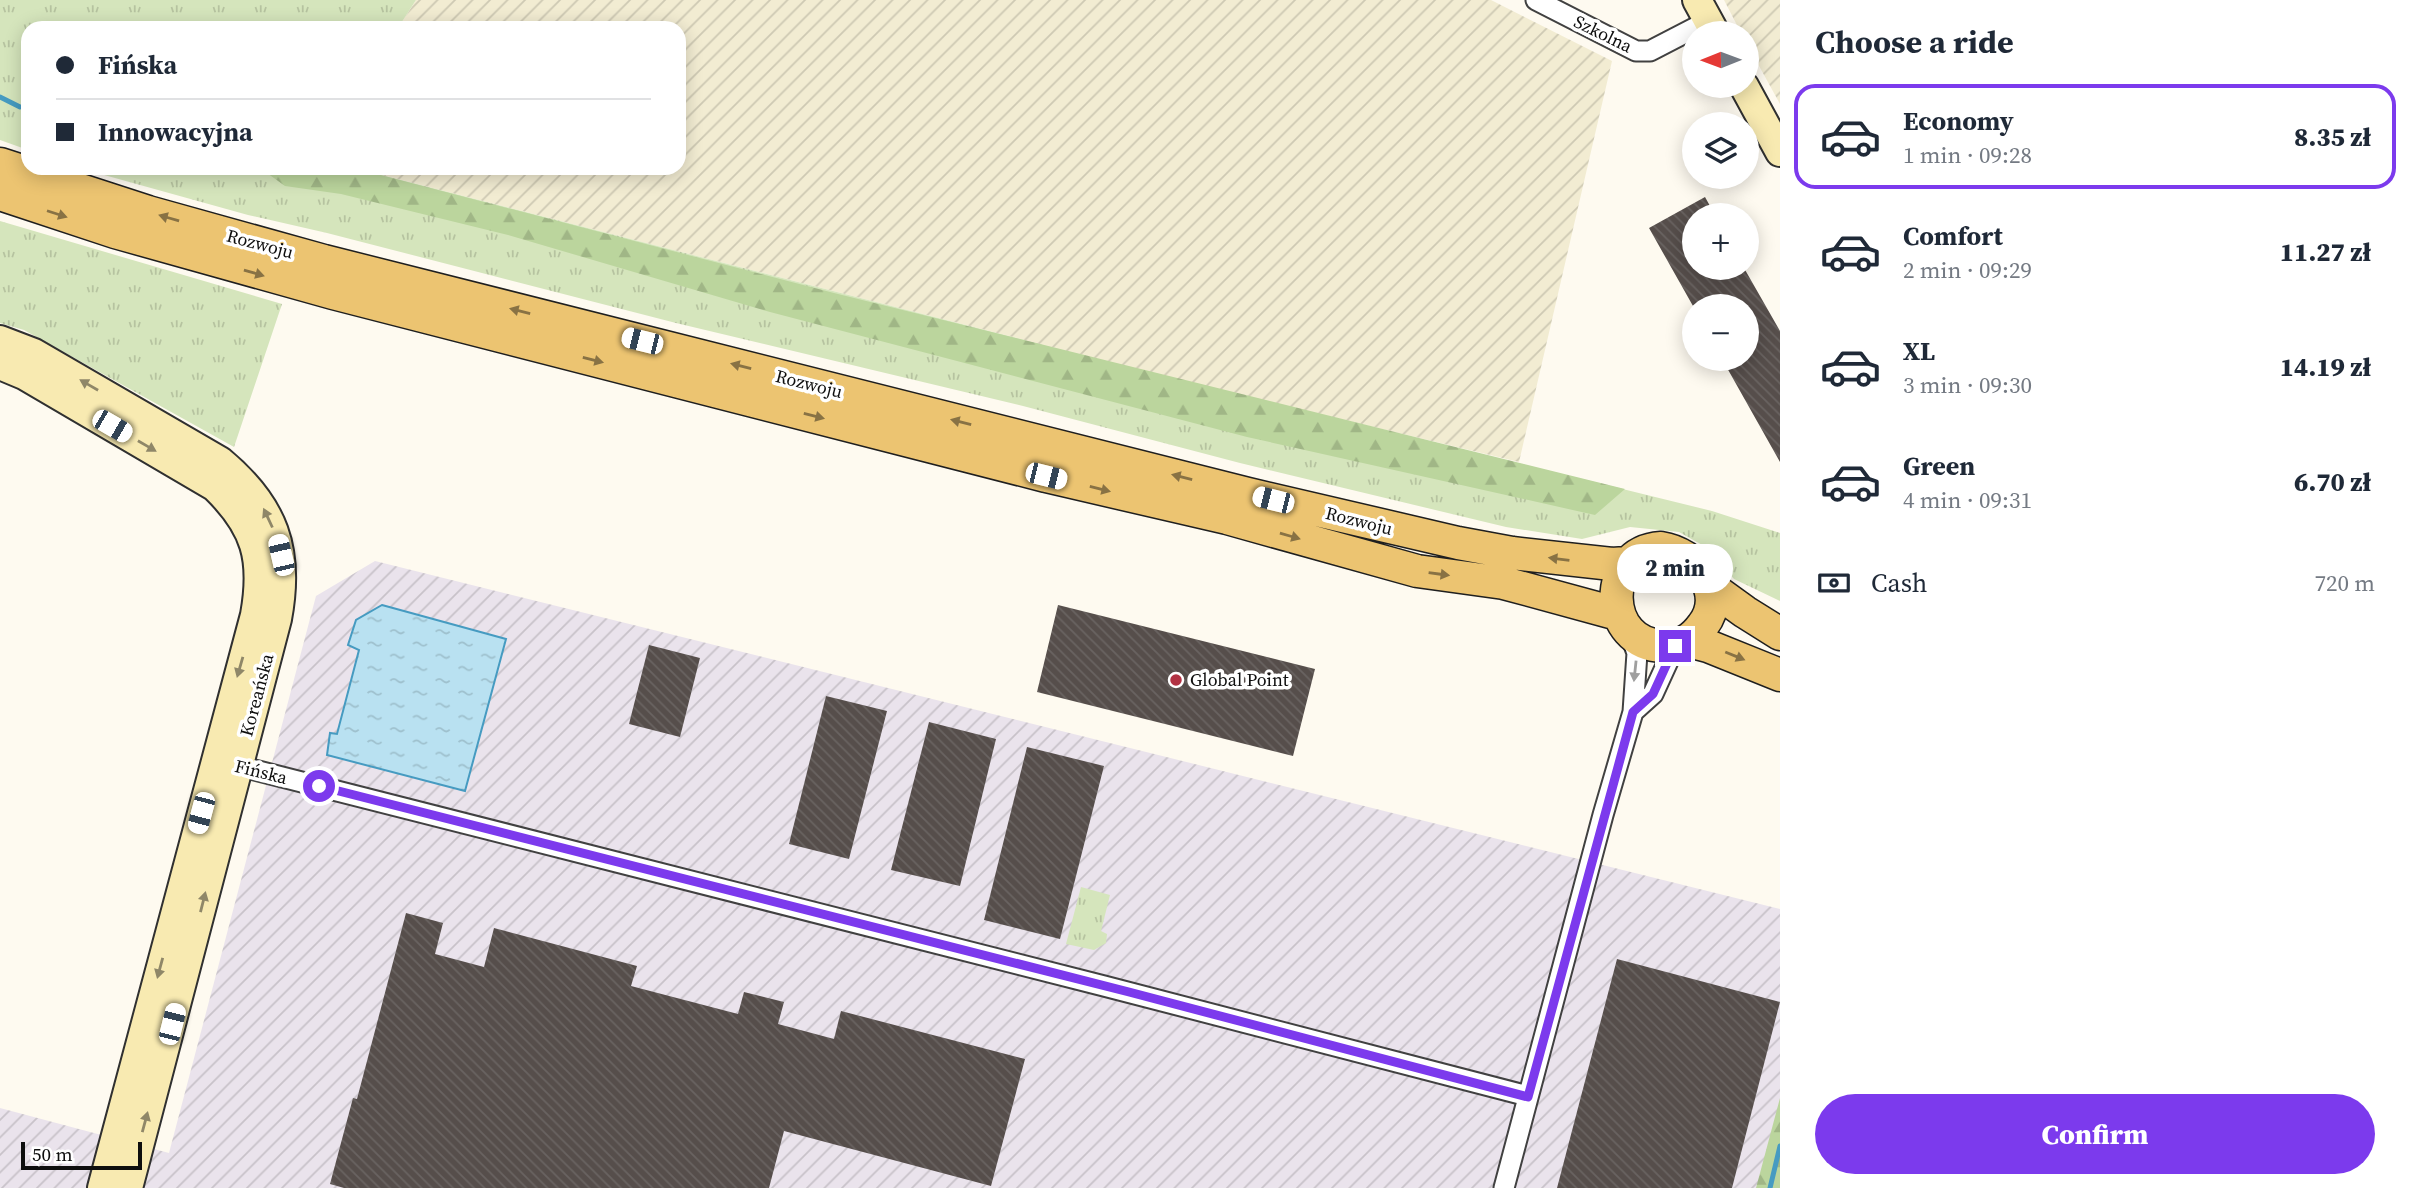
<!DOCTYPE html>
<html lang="en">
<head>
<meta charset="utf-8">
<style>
	body { margin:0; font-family:"Source Serif 4",serif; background:#f6f6f7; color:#1f2937; height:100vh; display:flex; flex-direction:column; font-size:26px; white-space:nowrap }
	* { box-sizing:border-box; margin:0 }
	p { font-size:23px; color:#747a83 }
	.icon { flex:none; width:38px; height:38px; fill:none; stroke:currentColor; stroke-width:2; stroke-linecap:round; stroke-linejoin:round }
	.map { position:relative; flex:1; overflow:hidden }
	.details { display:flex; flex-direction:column; background:#fff; width:630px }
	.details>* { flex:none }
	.banner { position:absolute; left:21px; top:21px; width:665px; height:154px; border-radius:21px; box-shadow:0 4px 18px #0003; display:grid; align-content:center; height:154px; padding:0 35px; background:#fff }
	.needle { width:46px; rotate:269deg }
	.tools { position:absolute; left:1682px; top:21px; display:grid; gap:14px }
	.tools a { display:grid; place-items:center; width:77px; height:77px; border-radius:50%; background:#fff; box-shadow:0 4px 18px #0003; font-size:35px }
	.scale { position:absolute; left:21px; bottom:18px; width:121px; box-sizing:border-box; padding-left:7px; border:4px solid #0e0e0e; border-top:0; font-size:19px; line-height:24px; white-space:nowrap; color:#0e0e0e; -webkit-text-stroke:5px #fff; paint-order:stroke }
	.end { position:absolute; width:32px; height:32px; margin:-16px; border:9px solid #7c3aed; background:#fff; box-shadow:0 0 0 4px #fff }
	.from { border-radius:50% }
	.bubble { position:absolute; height:49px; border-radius:24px; background:#fff; box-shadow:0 4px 18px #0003; font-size:23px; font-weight:800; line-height:49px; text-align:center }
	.car { position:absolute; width:21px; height:42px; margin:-21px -10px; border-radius:9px; box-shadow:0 0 5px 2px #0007; background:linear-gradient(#fff 24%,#345 0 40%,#fff 0 76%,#345 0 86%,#fff 0) }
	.banner b { display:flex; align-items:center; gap:24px; height:66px; font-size:26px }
	.banner b+b { border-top:2px solid #e0e1e3 }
	.banner i { width:18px; height:18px; background:#1f2937 }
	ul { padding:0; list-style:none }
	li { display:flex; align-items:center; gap:21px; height:105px; margin:0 14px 10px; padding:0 21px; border:4px solid transparent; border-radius:21px }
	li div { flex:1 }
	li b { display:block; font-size:26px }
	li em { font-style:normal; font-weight:800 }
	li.selected { border-color:#7c3aed }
	li>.icon { width:63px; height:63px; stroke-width:1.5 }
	h2 { padding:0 35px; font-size:32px; line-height:84px }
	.pay { display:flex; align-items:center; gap:18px; height:77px; padding:0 35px; font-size:26px }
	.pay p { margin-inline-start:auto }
	.button { display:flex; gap:14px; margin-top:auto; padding:14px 35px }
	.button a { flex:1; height:80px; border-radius:42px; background:#7c3aed; color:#fff; font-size:28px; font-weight:800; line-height:80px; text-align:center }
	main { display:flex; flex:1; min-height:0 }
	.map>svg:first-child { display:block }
	.industrial { fill:url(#industrial-furrows) }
	.farmland { fill:url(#farmland-furrows) }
	.grass { fill:url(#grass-tufts) }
	.forest { fill:url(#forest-firs) }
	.water { fill:url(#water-ripples); stroke:#469bc1; stroke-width:2 }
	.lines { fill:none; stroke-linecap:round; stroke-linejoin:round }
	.stream { stroke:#469bc1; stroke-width:5 }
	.building { fill:url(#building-back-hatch) }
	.street-casing { stroke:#414141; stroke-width:23 }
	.secondary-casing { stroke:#303030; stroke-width:32 }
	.primary-casing { stroke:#1f1f1f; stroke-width:35 }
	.street { stroke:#fff; stroke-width:19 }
	.secondary { stroke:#f8eab1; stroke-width:28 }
	.primary { stroke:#ecc471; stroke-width:32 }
	.oneway { fill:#887244 }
	.oneway2 { fill:#8f8768 }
	.oneway3 { fill:#9f9f9f }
	.route { stroke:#7c3aed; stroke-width:9 }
	.poi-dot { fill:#b23243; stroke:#fff; stroke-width:2.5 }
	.labels { text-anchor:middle; stroke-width:7; stroke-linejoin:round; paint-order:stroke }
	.street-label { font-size:18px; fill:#0e0e0e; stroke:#fff }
	.poi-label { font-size:18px; fill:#0e0e0e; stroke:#fff; text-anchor:start }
</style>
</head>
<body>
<main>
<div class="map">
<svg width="1780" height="1188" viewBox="0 0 1780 1188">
	<defs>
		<pattern id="industrial-furrows" width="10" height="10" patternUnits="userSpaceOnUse" patternTransform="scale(1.75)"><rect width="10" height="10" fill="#eae3ec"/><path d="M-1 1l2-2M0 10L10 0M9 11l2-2" fill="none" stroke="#c8c2c9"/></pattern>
		<pattern id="farmland-furrows" width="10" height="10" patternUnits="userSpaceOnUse" patternTransform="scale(1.75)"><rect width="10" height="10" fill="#f2ecd2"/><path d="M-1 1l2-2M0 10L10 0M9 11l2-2" fill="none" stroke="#cec9b3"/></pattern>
		<pattern id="grass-tufts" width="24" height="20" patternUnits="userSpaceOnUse" patternTransform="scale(1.75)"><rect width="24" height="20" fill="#d5e5bc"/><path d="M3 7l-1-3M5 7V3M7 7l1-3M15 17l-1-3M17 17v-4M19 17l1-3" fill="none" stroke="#b6c3a0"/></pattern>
		<pattern id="forest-firs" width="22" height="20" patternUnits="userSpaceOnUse" patternTransform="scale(1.75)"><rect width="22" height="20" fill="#bbd59d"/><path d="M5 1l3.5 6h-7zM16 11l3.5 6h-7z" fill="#a0b686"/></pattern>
		<pattern id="water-ripples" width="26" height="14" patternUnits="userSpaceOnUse" patternTransform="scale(1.75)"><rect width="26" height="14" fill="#b9e1f1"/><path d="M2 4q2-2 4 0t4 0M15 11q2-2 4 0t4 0" fill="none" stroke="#9ec0cd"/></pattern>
		<pattern id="building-back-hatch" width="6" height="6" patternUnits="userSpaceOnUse" patternTransform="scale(1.75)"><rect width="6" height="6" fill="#564e4b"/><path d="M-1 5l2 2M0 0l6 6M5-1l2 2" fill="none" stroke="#696361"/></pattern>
	</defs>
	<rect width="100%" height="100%" fill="#fefaf0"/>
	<!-- industrial -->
	<path class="industrial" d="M375,561L1780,909V1188H0V1108L169,1153L316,596Z"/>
	<!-- farmland -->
	<path class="farmland" d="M416,0H1491L1612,61L1519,462L1195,384L354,168H679V28H398Z
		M1724,0H1780V104L1747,44L1746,33H1741Z"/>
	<!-- grass -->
	<path class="grass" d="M0,0H416L398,28H28V150L0,140Z
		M79,168H354L1195,384L1712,511L1780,533V601L1734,579L1704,546L1679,532L1630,527L1582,539L1506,527L1240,463L1023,406L676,323L327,233L248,215Z
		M0,221L282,304L234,447L24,330L0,323Z
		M1081,887L1110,895L1101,931L1107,934L1106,943L1094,950L1066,944Z"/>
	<!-- forest -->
	<path class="forest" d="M260,168H354L834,293L1625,489L1595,515L1247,437L770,312L508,235L341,194L285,186Z
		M1780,1098V1188H1756Z"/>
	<!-- water -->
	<path class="water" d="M382,605L506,639L465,791L327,755L330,733L337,734L359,650L348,645L356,620Z"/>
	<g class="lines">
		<!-- stream -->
		<path class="stream" d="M0,97L20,107
			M1770,1188L1780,1146"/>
	</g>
	<!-- building -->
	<path class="building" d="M1705,197L1715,215H1694V268H1744L1780,331V462L1722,359H1746V306H1693L1649,228Z
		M1058,605L1315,669L1293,756L1037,692Z
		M649,645L700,658L680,737L629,724Z
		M826,696L887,711L849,859L789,844Z
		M929,722L996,739L960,886L891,870Z
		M1027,747L1104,766L1060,939L984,920Z
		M406,913L443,923L435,954L484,967L494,928L637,966L631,986L738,1014L744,992L784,1002L778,1024L834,1039L841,1011L1025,1059L991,1186L784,1131L769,1188H344L330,1184L353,1098L357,1099Z
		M1617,959L1780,1002L1732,1188H1557Z"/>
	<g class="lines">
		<!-- street casing -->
		<g class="street-casing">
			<path id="street" d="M1536,0L1636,51H1650L1708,21
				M1633,712L1653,694L1675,646
				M227,763L1104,986L1528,1096
				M1504,1188L1603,815L1633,712L1637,653L1629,631"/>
		</g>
		<!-- secondary casing -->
		<g class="secondary-casing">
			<path id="secondary" d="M1697,0L1715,33
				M1744,86L1780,152
				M0,340L34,353L220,461C274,506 290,550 277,619L128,1188
				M0,365L24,375L215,487C256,527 265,559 255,615L102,1188"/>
		</g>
		<!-- primary casing -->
		<g class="primary-casing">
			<path id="primary" d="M0,164L148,212L324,261L1248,494L1458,543L1512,553L1612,564L1627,563
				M0,194L115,232L333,293L1046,476L1227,518L1417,571L1504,583L1618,614
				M1661,548C1695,553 1728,592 1703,625C1693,639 1681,647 1663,646C1603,645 1600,552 1661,548Z
				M1709,586L1745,612L1780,634
				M1689,641L1708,646L1780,675"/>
		</g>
		<!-- street -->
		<use href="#street" class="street"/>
		<!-- secondary -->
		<use href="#secondary" class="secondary"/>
		<!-- primary -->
		<use href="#primary" class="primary"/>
	</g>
	<!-- one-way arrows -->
	<defs><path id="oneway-solid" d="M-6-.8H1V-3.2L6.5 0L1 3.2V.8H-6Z" transform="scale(1.75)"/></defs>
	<g class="oneway">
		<use href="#oneway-solid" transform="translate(57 214) rotate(18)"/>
		<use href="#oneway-solid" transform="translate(169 218) rotate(-164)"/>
		<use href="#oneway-solid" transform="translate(254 273) rotate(16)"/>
		<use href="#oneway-solid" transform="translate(520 311) rotate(-166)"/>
		<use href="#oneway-solid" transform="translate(593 360) rotate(14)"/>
		<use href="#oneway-solid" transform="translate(741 366) rotate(-166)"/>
		<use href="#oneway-solid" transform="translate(814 416) rotate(14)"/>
		<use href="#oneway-solid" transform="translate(961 422) rotate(-166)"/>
		<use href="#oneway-solid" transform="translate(1182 477) rotate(-166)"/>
		<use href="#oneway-solid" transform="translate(1100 489) rotate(14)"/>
		<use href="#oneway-solid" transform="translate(1290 536) rotate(16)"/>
		<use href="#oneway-solid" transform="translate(1559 559) rotate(-173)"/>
		<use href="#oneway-solid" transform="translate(1439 574) rotate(8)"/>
		<use href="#oneway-solid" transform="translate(1735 656) rotate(22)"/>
	</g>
	<g class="oneway2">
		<use href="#oneway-solid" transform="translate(89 385) rotate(-150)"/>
		<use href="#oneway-solid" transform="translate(147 446) rotate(30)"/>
		<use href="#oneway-solid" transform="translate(268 518) rotate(-115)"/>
		<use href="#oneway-solid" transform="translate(240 667) rotate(106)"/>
		<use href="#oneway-solid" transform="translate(203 902) rotate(-76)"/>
		<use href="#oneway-solid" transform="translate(160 968) rotate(105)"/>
		<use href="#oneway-solid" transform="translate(145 1122) rotate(-75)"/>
	</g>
	<use class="oneway3" href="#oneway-solid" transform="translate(1635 671) rotate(96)"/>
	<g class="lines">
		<!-- route -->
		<path class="route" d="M319,786L1129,992L1528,1097L1633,712L1653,694L1675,646"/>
	</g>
	<!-- markers -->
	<circle class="poi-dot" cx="1176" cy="680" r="7"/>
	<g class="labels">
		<!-- street labels -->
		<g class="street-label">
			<text transform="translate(1603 34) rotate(26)" y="6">Szkolna</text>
			<text transform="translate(260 244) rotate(15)" y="6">Rozwoju</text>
			<text transform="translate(809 384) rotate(14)" y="6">Rozwoju</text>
			<text transform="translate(1359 521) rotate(14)" y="6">Rozwoju</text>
			<text transform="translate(257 695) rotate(-75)" y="6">Koreańska</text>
			<text transform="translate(261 772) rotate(14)" y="6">Fińska</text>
		</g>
		<!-- poi labels -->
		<g class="poi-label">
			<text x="1190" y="686">Global Point</text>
		</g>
	</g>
</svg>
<div class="tools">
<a><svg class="needle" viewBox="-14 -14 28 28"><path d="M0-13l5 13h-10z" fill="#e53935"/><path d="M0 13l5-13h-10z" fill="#747a83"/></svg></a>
<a><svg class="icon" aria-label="layers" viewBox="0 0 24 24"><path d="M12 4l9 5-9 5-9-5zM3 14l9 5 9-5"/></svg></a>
<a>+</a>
<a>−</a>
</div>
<div class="scale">50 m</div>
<i class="end from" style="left:319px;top:786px"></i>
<i class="end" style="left:1675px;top:646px"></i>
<div class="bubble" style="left:1617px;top:544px;width:116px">2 min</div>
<i class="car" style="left:642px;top:341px;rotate:284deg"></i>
<i class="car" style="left:112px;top:426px;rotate:120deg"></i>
<i class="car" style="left:1046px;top:476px;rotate:104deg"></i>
<i class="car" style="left:1273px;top:500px;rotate:284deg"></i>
<i class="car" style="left:281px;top:555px;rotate:347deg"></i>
<i class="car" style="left:201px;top:813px;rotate:195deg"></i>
<i class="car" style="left:172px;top:1024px;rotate:14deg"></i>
<div class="banner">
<b><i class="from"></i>Fińska</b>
<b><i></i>Innowacyjna</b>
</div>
</div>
<section class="details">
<h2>Choose a ride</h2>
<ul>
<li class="selected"><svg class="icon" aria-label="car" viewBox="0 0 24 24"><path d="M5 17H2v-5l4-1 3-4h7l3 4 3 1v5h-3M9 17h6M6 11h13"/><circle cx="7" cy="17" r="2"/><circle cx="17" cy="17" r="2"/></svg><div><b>Economy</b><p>1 min · 09:28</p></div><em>8.35 zł</em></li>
<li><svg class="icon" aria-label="car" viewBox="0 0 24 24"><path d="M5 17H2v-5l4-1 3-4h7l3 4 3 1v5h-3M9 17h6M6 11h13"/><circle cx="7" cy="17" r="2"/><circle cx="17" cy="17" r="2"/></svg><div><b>Comfort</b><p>2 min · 09:29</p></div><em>11.27 zł</em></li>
<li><svg class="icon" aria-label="car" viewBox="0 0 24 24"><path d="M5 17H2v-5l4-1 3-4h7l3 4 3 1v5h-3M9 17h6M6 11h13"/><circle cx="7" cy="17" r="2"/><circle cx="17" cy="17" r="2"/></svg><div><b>XL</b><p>3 min · 09:30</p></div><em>14.19 zł</em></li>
<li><svg class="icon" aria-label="car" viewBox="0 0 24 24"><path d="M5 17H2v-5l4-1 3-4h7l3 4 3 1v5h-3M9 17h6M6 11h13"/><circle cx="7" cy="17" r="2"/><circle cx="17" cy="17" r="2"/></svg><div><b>Green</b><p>4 min · 09:31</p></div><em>6.70 zł</em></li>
</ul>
<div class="pay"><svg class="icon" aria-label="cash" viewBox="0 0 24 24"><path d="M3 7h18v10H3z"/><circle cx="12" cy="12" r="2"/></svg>Cash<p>720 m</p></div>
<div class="button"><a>Confirm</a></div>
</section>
</main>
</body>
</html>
